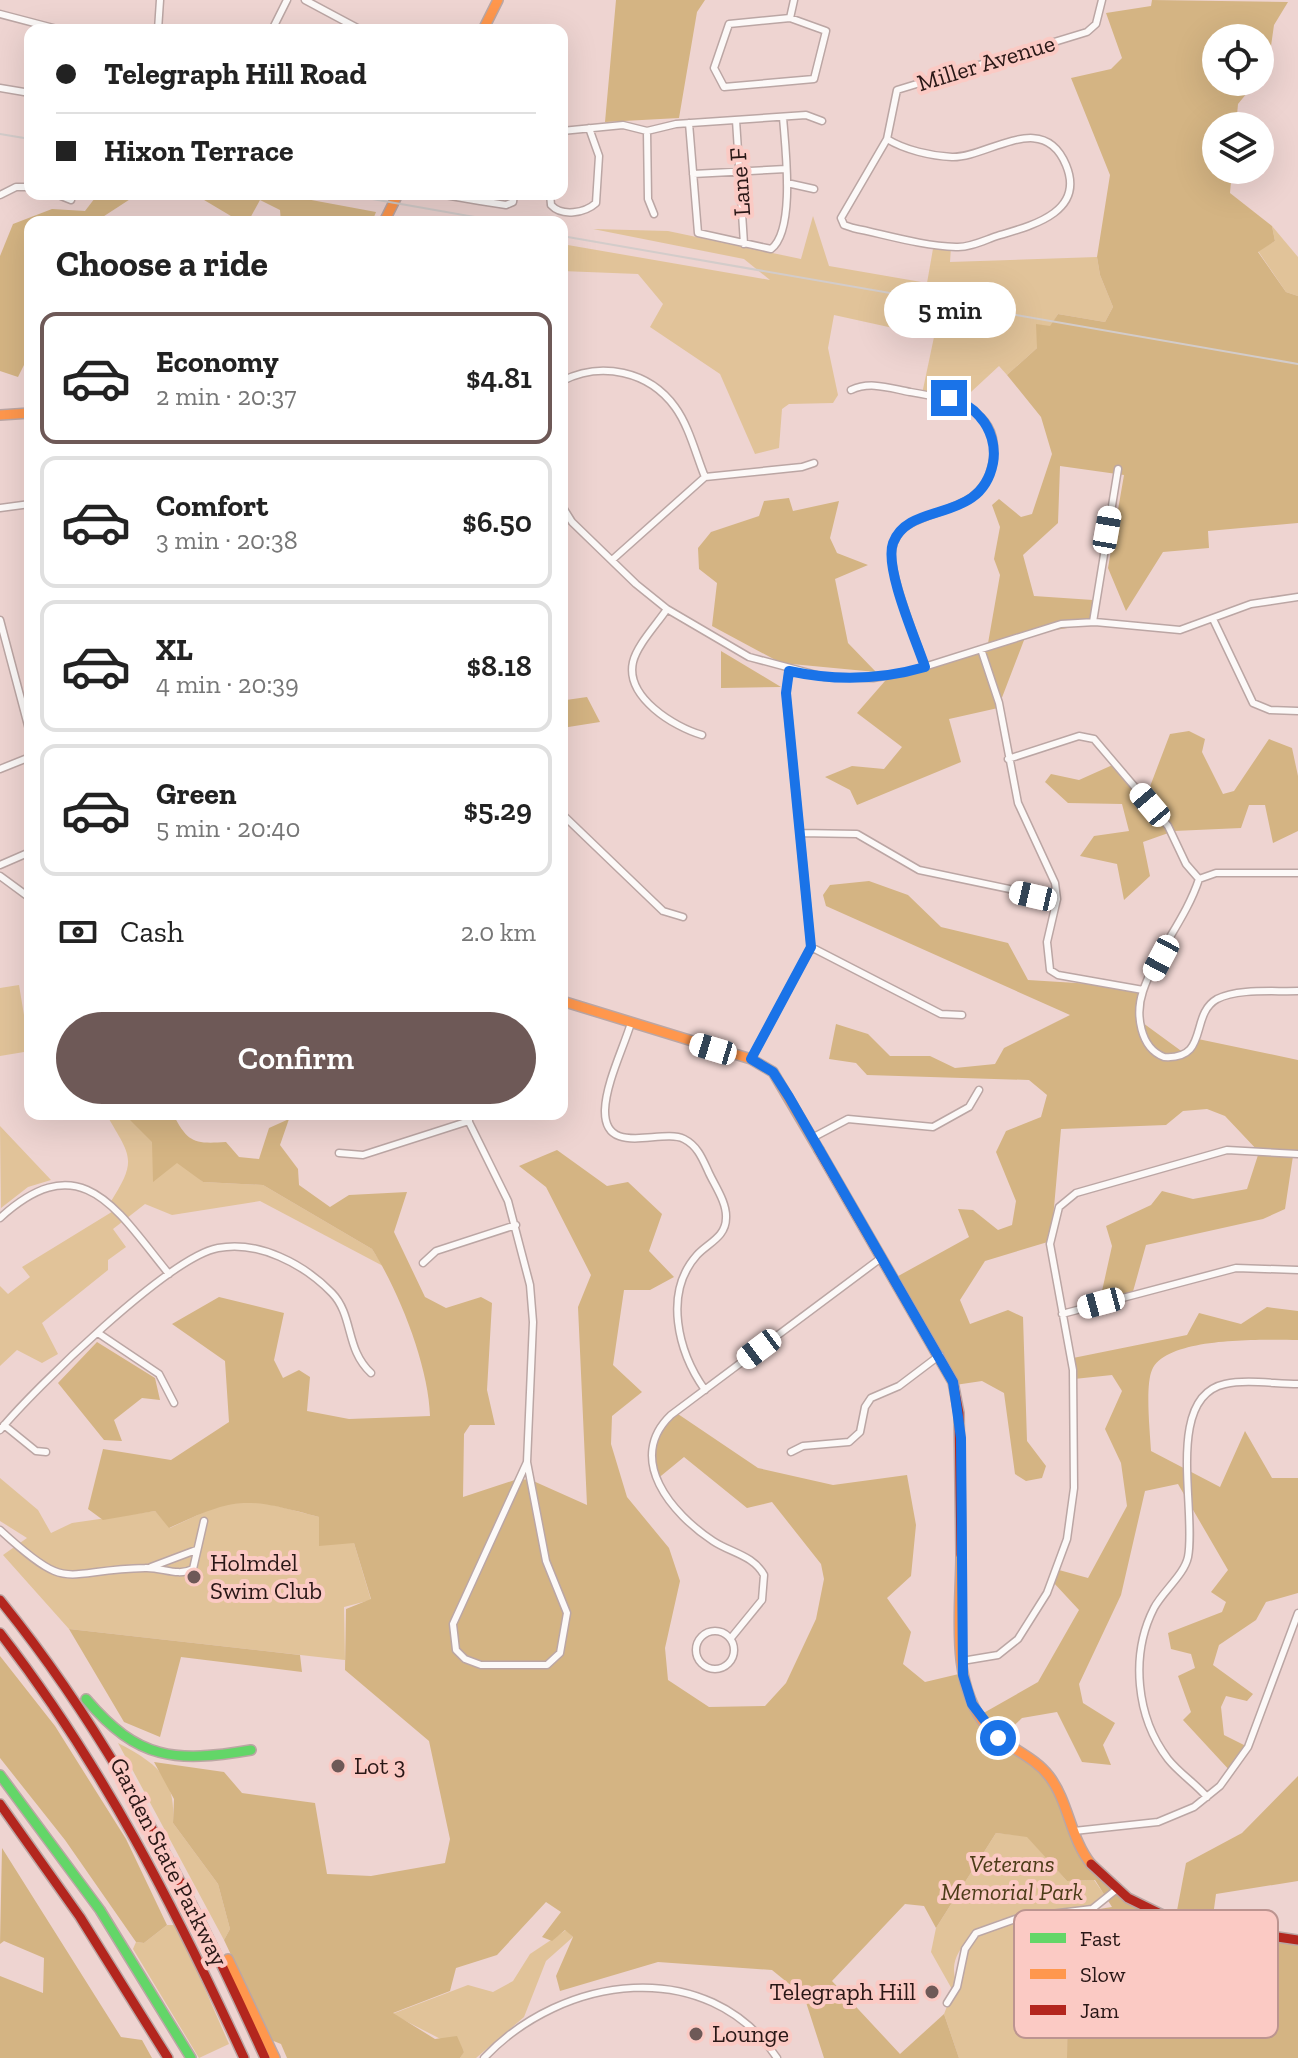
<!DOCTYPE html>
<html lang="en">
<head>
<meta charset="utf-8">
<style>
	body { margin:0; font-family:"Zilla Slab",serif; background:#f6f6f6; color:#222; height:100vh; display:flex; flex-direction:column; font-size:30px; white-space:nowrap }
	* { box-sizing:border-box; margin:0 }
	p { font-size:26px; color:#767676 }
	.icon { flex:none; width:44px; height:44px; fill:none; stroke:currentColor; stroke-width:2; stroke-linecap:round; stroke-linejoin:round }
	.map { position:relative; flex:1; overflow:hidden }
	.drawer { position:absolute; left:24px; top:216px; width:544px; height:904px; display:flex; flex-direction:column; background:#fff; border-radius:16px; box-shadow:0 8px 32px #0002 }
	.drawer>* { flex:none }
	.hud { position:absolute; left:24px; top:24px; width:544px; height:176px; border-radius:16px; box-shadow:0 8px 32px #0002; display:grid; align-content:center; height:176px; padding:0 32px; background:#fff }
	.fabs { position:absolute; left:1202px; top:24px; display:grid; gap:16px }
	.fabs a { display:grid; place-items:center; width:72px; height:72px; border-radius:50%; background:#fff; box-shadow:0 8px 32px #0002; font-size:40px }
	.end { position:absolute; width:36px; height:36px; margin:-18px; border:10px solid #1a73e8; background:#fff; box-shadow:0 0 0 4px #fff }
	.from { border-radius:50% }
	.bubble { position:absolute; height:56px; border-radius:28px; background:#fff; box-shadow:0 8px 32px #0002; font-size:26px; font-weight:600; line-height:56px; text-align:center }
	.car { position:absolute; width:24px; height:48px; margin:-24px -12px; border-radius:10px; box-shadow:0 0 6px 2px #0007; background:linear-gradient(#fff 24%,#345 0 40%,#fff 0 76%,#345 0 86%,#fff 0) }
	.hud b { display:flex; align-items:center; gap:28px; height:76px; font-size:30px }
	.hud b+b { border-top:2px solid #e0e0e0 }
	.hud i { width:20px; height:20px; background:#222 }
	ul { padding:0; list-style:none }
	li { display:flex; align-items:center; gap:24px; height:132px; margin:0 16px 12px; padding:0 16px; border:4px solid #e0e0e0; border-radius:16px }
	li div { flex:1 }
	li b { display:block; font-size:30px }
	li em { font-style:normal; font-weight:600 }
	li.on { border-color:#6e5957 }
	li>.icon { width:72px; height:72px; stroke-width:1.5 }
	h2 { padding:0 32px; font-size:36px; line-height:96px }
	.pay { display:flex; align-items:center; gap:20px; height:88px; padding:0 32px; font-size:30px }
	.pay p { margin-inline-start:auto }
	.button { display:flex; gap:16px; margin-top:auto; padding:16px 32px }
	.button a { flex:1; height:92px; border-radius:48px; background:#6e5957; color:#fff; font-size:32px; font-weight:600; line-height:92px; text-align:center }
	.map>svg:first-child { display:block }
	.green { fill:#e1c399 }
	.forest { fill:#d4b483 }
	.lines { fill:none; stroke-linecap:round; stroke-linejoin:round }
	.street-casing { stroke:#bba6a4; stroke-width:9 }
	.fast-casing { stroke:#bba6a4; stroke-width:12 }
	.slow-casing { stroke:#bba6a4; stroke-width:12 }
	.jam-casing { stroke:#bba6a4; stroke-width:12 }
	.street { stroke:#fcf9f8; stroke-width:6 }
	.fast { stroke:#63d668; stroke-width:9 }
	.slow { stroke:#ff974d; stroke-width:9 }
	.jam { stroke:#b3261e; stroke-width:9 }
	.rail { stroke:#d3ccca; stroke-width:2 }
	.route { stroke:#1a73e8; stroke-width:10 }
	.poi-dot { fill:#6e5957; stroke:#fbcac4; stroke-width:3 }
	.labels { text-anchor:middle; stroke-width:8; stroke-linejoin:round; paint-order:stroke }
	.street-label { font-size:24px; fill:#291716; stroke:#fbcac4 }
	.poi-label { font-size:24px; fill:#291716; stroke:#fbcac4; text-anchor:start }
	.park-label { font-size:24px; font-style:italic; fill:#4c3c18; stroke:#fbcac4 }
	.key { fill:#fbcac4; stroke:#bc9490; stroke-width:2 }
	.key-label { font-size:22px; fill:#291716 }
</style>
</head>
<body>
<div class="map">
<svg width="1298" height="2058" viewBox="0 0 1298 2058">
	<rect width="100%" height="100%" fill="#eed4d1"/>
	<!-- green -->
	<path class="green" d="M813,216L829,266L927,283L934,243L951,247L950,262L1097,257L1100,275L1113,307L1105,322L1058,314L1037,348L1007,375L999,366L958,404L922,394L934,337L834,315L828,348L838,395L833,403L789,404L782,409L779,448L755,454L720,374L650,327L663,304L638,274L562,271V244L770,280L744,259L593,229L668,231L801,259Z
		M1272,226L1298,257V296L1286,292L1258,251L1275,241Z
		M19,985L30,1051L0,1056V988Z
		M106,1114H124L203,1182L263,1185L372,1249L383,1266L260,1201L172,1215L145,1204L113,1229L126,1247L108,1260V1270L42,1323L58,1354L42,1363L17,1350L0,1366V1286L8,1294L30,1277L22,1267L115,1210L110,1203C138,1159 131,1157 106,1114Z
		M0,1126L51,1180L28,1187L1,1208Z
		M0,1478L38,1510L51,1533L72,1523L155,1511L170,1528L219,1505L258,1501L319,1517L354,1543L371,1600L344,1607L345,1660L69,1629L3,1555L27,1538L0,1521Z
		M118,1743C156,1763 176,1777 173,1823L218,1884L230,1929L224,1940Z
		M996,1833L1027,1836L1067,1881L1094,1880L1106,1897C1062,1930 1002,1894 962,1947C954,1959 952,1968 956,1982L977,1929L1018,1917L1033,1955L1068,1976L1067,2058H959L944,2014L953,1991L931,1952L936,1928Z
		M167,1925H177L229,2044L199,2058L133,1949L136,1942L144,1943Z
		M566,1930L573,1937L546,1961L524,2017L476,2058H460L464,2051L392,2014L468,1985L493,1992L513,1981L530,1954Z"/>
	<!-- forest -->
	<path class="forest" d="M616,0H705L697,12L679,118L605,122Z
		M1152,0L1288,2L1274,25L1268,67L1260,77V38H1216V82H1256L1238,104L1236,126H1216V170H1232L1230,193L1272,226L1275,241L1258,252L1286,292L1298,296V523L1208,531L1209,548L1163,552L1126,611L1108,568L1124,475L1060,466L1058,523L1023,555L1034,596L1093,600L1091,624L1026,635L998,708L949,719L961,762L857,805L850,790L825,777L852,766L884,769L902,747L857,713L892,673L987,649L1000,575L994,559L1000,527L992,505L999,499L1021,517L1032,514L1052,454L1041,417L1007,375L1037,348L1036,324L1050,326L1058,314L1105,322L1113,307L1100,275L1097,257L1110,175L1071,78L1111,69L1122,58L1106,13L1151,6Z
		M98,194H138L95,222H30V277L26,288L30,353L18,377L0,371V256L13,224L52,209L85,211Z
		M194,194H279L376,212L372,222H281L280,210L260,200L248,222H241Z
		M789,498L793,511L839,501L830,538L837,553L868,565L835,579L848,643L876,672L781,663L712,626L717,583L699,569L698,548L711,532L759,516L764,501Z
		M721,651L781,687L721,688Z
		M562,676L566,700L587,697L600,722L562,728Z
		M1189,731L1205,739L1202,752L1223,794L1234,791L1269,739L1292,748L1298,776V831L1273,843L1265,805H1249L1241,828L1174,831L1143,842L1150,876L1124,900L1117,864L1080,856L1094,836L1129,831L1122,804L1068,803L1045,782L1051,774L1079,780L1117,763L1146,797L1170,734Z
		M869,881L908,895L941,927L1008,943L1028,980L1141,987L1143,1023L1184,1053L1198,1039L1298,1060V1155L1293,1156L1285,1209L1263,1219L1146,1245L1132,1295L1100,1300L1112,1246L1106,1226L1151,1205L1162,1191L1193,1199L1247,1189L1259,1152L1225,1116L1207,1109L1183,1111L1166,1125L1061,1129L1051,1241L985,1261L960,1300L970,1324L1008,1310L1023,1317L1027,1441L1046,1466L1042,1478L1026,1481L1015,1474L1004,1393L982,1381L955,1385L891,1280L969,1237L958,1209L973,1210L998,1230L1012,1225L1016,1201L996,1152L1006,1131L1041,1117L1047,1095L1029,1080L867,1075L856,1063L829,1059L836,1024L868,1034L890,1056H930L955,1068L995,1064L1004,1048L1070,1015L826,906L823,895L830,885Z
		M124,1114H173C188,1143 194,1144 226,1142L239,1157L259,1159L269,1128L289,1119L280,1145L298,1169L299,1185L330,1207L349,1195L407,1192L394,1232L425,1297L446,1308L481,1297L492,1303L487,1390L495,1425H470L464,1434L463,1497L518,1479L531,1480L587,1505L578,1307L591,1275L546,1187L519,1166L557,1150L607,1186L628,1182L662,1214L649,1251L674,1277L650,1290H624L613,1365L642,1392L612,1416L611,1444L627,1497L669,1548L680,1581L665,1648L668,1680L709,1707L765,1706L786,1683L816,1619L824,1579L821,1564L772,1502L747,1508L684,1457L656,1480L653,1440L675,1412L758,1468L833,1485L907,1475L916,1525L911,1576L887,1598L911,1632L903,1664L925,1682L963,1673L980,1715L1038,1682L1079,1610L1053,1582L1059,1570L1088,1578L1127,1506L1121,1463L1105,1429L1122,1391L1112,1375L1074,1379L1073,1358L1187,1335L1199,1313L1241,1324L1267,1307L1298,1311V1340C1265,1340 1167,1336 1152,1370C1145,1386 1150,1432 1151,1451L1220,1487L1245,1431L1272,1478H1298V1593L1266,1602L1256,1620L1219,1645L1213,1665L1253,1694L1247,1701L1226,1696L1221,1707L1224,1735L1248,1747L1232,1773L1183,1720L1191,1712L1178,1676L1195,1668L1191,1654L1171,1649L1168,1633L1222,1612L1226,1602L1211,1592L1228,1570L1178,1484L1145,1491L1121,1595L1079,1684L1083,1703L1115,1723L1103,1745L1111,1765L1082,1762L1057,1712L1022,1718L1000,1739L1058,1788L1087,1860L1132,1900L1175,1921L1186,1863L1242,1833L1298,1776V1881L1216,1894L1211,1931L1284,1936L1298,1943V2058H1067L1068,1976L1033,1955L1022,1930L1041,1918L1112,1907L1095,1880L1067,1881L1027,1837L996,1833L936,1928L924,1906L905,1904L832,1981L900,2054L944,2014L959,2058H824L804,1996L772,1970L658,1962L560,1991L556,1976L573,1937L565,1930L552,1941L542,1937L561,1912L546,1902L497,1955L456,1968L450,1991L393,2013L435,2039L457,2036L464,2052L460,2058H287L281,2044L271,2040L224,1940L230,1929L218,1884L173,1823L174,1799L154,1762L224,1772L242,1793L315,1803L327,1874L371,1876L445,1863L450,1839L429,1741L345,1670L346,1609L371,1599L354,1543L319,1546V1517C246,1498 239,1495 169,1528L155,1511L103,1520L88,1509L103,1449L171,1460L229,1422L225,1361L172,1324L219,1297L284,1313L274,1360L283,1378L299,1370L310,1377L307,1411L349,1419L430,1416C429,1367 399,1291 372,1249L263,1185L203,1182L177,1163L153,1182L152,1142Z
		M97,1342L155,1378L160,1400L142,1398L114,1420L122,1441L104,1440L58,1383Z
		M69,1629L300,1655L302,1672L181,1657L160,1737L124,1722Z
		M0,1656L55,1726L126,1839L167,1925L144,1943L136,1942L65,1840L0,1758Z
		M2,1848L121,2037L142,2040L152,2058H0V1976L43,1993L44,1958L4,1941L0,1944Z"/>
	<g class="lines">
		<!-- street casing -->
		<g class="street-casing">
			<path id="street" d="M305,0L361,30
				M0,14L61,30
				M790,18L826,31L814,79L724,87L714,68L729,24Z
				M790,18L794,0
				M158,30L160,0
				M272,30L287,0
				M0,88L30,93
				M736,120L744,244
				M689,123L698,233L771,249C796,230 785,146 783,117
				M562,131L623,125L647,131L676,124L806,115L822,121
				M647,131L648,199L654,214
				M887,139C905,150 931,156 952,157C988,158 1043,109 1066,165C1086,213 1030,226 997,236C985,240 969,248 956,247C922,246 887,235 853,228L844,225L841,218L887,139L897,90L1087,32L1096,24L1102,0
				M693,174L786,169
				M787,183L814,189
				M56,194L71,200
				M439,194L480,201
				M480,194V201L506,205L513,202L514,194
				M550,194L551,205C562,217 585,213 596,203L599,156L589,128
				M0,195L16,187H30
				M562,381C601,361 649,371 675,407C689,426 696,455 705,477
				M851,390C870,381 889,388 910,392C951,399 1005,408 992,465C980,525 899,501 892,550C888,572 917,642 925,667
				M562,506L572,522L636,584L667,609L749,657L824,677L873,678L908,672L1061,624L1095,622L1180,630L1251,604L1298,597
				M0,508L30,504
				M612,560L705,477L802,467L814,463
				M667,609C657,624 637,645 633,662C625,697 674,727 702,735
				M1213,619L1253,703L1270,710L1298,711
				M0,620L30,733
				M1093,622L1118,469
				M981,649L999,703L1018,803L1055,883L1057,899L1047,942L1050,970L1058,975L1143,990
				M1008,759L1079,736L1094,739L1168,826L1186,864L1199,879
				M0,769L30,757
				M562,814L663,911L683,917
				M800,833L857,834L919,870L1057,899
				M0,865L30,852
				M0,876L30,898
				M1199,879C1186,919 1156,952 1143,991C1135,1014 1140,1048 1164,1057C1210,1060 1189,1015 1217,999C1238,988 1275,992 1298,991
				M1199,879L1216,873H1298
				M811,947L941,1014L962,1015
				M631,1023C623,1049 606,1083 605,1110C604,1158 661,1128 684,1139C698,1146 703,1160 709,1173C715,1186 727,1203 726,1218C726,1237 708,1243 697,1255C663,1293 678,1352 705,1390
				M751,1059L811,947L786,693L789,671
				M465,1114L508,1201L530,1285L533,1322L527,1462L546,1561L567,1613L560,1653L547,1665H481L465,1659L456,1650L453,1624L527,1462
				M812,1138L848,1119L933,1127L969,1107L979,1090
				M339,1153L363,1155L469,1121
				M0,1218C82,1143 118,1212 169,1274
				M423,1263L436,1251L516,1225
				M1062,1314L1236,1268L1298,1270
				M98,1333L159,1374L174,1403
				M4,1425L36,1451L46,1452
				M0,1430C34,1389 169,1257 218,1248C258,1240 304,1264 332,1293C354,1316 345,1349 371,1373
				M791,1452L803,1446L849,1442L860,1432L865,1407L871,1398L899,1386L940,1355
				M0,1530C71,1595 60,1570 145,1568C162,1567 177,1577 193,1569L204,1521
				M151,1567L196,1550
				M696 1650a19 19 0 1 1 38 0a19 19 0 1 1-38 0Z
				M731,1638L762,1600L764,1575C753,1555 731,1553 713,1541C672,1514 625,1459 671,1415L881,1258
				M962,1661L998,1655L1018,1639L1047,1593L1067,1539L1074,1488L1073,1370L1050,1244L1059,1207L1076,1193L1227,1150L1298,1154
				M1207,1797C1195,1783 1179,1773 1168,1759C1136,1717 1130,1655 1154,1608C1163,1591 1184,1575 1188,1557C1197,1512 1164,1397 1225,1384C1247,1379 1275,1384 1298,1384
				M1074,1831L1158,1822L1194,1807L1220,1786L1248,1747L1298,1613
				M947,2003L957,1987L965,1949L976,1933L1018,1918L1092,1909L1117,1889
				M484,2058C562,1975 707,1954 777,2058"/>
		</g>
		<!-- fast casing -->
		<g class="fast-casing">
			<path id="fast" d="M86,1699C138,1760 175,1763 251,1750
				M0,1775L100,1910L191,2058"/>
		</g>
		<!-- slow casing -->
		<g class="slow-casing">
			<path id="slow" d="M483,30L498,0
				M384,222L398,194
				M0,415L30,413
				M562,1001L751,1059L773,1072L819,1150
				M961,1555C961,1610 949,1682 987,1727C1005,1747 1033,1755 1049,1776C1069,1802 1070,1838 1091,1864
				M228,1959L275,2058"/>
		</g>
		<!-- jam casing -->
		<g class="jam-casing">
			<path id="jam" d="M819,1150L953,1382L959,1413L961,1555
				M0,1600C113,1739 191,1895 265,2058
				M0,1633C102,1764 175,1908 244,2058
				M0,1804L80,1917L168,2058
				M1091,1864L1128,1898L1177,1922L1298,1940"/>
		</g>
		<!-- street -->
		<use href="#street" class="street"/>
		<!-- fast -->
		<use href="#fast" class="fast"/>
		<!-- slow -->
		<use href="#slow" class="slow"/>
		<!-- jam -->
		<use href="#jam" class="jam"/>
		<!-- rail -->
		<path class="rail" d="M0,134L30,139
			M324,194L352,199
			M344,194L503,222
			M562,236L1298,364"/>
	</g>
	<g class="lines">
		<!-- route -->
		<path class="route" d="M949,398C961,401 972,407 980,417C991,429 996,447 993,463C981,525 909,500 893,543C884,568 916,640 925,667C880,680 835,681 789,671L786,693L811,947L751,1059L773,1072L789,1097L953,1382L961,1438L963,1675L972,1704L998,1738"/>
	</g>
	<!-- markers -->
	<g class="poi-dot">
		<circle cx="194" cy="1577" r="8"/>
		<circle cx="338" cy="1766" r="8"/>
		<circle cx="932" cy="1992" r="8"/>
		<circle cx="696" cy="2034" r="8"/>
	</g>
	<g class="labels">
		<!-- street labels -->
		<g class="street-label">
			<text transform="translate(986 63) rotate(-17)" y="8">Miller Avenue</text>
			<text transform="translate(740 182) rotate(-94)" y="8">Lane F</text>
			<text transform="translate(169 1862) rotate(63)" y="8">Garden State Parkway</text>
		</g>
		<!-- poi labels -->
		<g class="poi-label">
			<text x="210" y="1571">Holmdel<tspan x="210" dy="28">Swim Club</tspan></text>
			<text x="354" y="1774">Lot 3</text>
			<text x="916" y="2000" text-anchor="end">Telegraph Hill</text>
			<text x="712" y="2042">Lounge</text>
		</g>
		<!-- park labels -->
		<g class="park-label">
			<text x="1012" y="1872">Veterans<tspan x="1012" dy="28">Memorial Park</tspan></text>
		</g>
	</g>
	<!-- legend -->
	<rect x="1014" y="1910" width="264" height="128" rx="12" class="key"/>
	<rect x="1030" y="1933" width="36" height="10" fill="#63d668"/>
	<rect x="1030" y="1969" width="36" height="10" fill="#ff974d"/>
	<rect x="1030" y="2005" width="36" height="10" fill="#b3261e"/>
	<g class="key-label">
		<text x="1080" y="1946">Fast</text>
		<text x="1080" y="1982">Slow</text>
		<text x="1080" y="2018">Jam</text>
	</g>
</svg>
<div class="fabs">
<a><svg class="icon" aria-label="locate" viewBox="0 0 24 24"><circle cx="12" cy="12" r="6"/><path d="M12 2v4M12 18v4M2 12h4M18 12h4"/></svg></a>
<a><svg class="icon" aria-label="layers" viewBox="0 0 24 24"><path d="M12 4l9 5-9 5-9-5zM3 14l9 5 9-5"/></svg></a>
</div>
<i class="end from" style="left:998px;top:1738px"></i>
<i class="end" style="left:949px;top:398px"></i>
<div class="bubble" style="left:884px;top:282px;width:132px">5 min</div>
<i class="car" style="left:1107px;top:530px;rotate:10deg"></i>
<i class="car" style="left:1150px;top:805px;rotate:320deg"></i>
<i class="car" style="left:1033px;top:896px;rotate:283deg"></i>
<i class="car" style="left:1161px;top:958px;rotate:208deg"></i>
<i class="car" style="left:713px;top:1049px;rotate:287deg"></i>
<i class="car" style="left:1101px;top:1303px;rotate:255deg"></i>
<i class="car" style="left:759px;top:1349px;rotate:233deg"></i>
<div class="hud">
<b><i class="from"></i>Telegraph Hill Road</b>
<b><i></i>Hixon Terrace</b>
</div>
<section class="drawer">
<h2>Choose a ride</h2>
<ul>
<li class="on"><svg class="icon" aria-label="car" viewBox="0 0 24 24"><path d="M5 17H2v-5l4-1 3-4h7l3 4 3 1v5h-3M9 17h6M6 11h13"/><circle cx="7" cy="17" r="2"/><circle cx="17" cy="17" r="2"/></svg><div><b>Economy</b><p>2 min · 20:37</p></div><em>$4.81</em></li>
<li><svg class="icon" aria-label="car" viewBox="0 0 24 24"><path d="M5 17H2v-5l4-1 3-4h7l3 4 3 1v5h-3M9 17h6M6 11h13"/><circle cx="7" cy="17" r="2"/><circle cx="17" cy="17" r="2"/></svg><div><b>Comfort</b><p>3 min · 20:38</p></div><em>$6.50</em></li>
<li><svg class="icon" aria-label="car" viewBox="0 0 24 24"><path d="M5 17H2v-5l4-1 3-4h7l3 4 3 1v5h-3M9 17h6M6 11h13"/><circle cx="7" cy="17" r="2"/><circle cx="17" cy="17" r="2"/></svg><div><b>XL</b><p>4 min · 20:39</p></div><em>$8.18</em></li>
<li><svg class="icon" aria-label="car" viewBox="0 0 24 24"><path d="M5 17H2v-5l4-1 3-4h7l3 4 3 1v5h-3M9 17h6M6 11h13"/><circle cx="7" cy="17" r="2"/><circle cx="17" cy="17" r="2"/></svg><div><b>Green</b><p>5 min · 20:40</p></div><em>$5.29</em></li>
</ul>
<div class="pay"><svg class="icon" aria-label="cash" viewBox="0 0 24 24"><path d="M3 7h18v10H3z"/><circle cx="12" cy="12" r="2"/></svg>Cash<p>2.0 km</p></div>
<div class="button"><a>Confirm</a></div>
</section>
</div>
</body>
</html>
